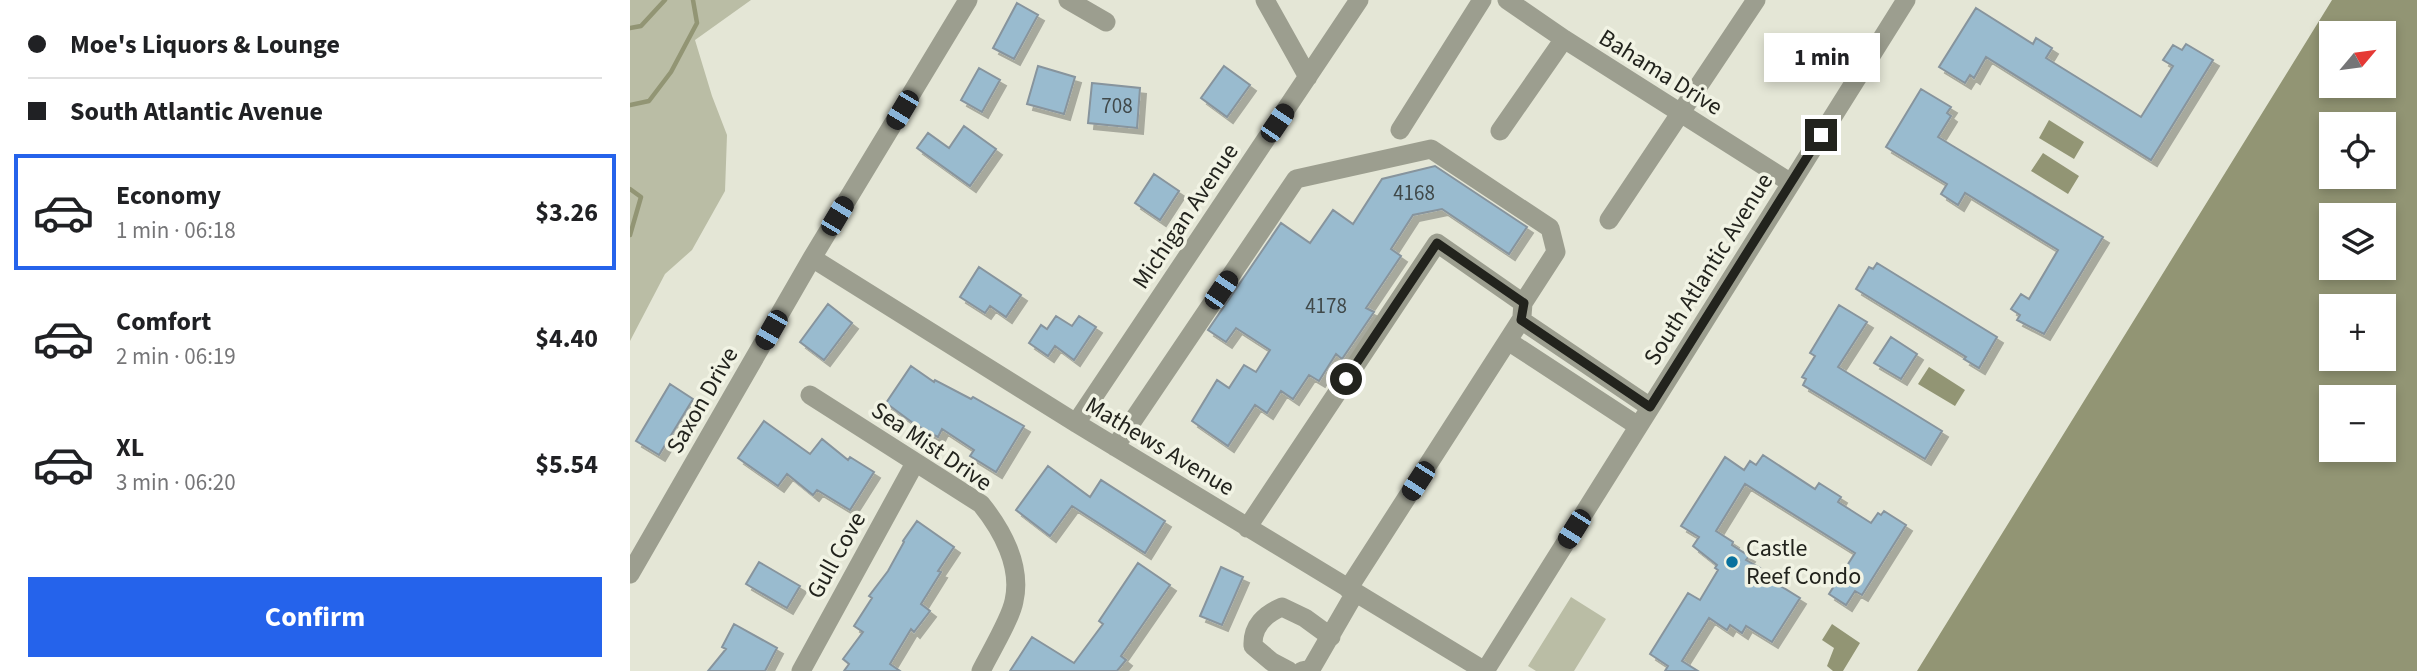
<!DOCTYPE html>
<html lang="en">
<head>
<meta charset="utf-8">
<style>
	body { margin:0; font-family:"Source Sans 3",sans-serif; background:#f2f2f2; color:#202124; height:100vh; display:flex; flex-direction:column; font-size:26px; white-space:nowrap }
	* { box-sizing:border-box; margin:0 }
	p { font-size:23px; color:#757577 }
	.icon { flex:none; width:38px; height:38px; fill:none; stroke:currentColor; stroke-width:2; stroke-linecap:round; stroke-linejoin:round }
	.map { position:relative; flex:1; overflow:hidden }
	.drawer { display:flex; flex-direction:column; background:#fff; width:630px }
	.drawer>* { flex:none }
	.hud { display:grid; align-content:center; height:154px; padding:0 28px; background:#fff }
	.needle { width:46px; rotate:61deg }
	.fabs { position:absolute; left:1689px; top:21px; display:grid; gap:14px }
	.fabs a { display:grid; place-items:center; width:77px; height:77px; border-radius:0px; background:#fff; box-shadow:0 4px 10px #0003; font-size:35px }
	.end { position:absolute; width:32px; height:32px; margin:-16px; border:9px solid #22231d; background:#fff; box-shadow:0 0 0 4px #fff }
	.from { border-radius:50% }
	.bubble { position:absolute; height:49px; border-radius:0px; background:#fff; box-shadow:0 4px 10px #0003; font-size:23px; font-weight:700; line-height:49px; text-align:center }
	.car { position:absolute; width:21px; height:42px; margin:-21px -10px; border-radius:9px; box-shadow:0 0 5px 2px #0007; background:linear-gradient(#222 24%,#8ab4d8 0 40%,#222 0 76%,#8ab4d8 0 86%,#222 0) }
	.hud b { display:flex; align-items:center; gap:24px; height:66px; font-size:26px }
	.hud b+b { border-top:2px solid #e0e0e0 }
	.hud i { width:18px; height:18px; background:#202124 }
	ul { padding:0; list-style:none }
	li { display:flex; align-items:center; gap:21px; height:116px; margin:0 14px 10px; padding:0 14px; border:4px solid transparent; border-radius:0px }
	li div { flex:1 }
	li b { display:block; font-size:26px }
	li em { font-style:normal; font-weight:700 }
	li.active { border-color:#2563eb }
	li>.icon { width:63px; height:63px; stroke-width:1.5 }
	.action { display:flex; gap:14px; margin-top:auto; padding:14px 28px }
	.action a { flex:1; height:80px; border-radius:0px; background:#2563eb; color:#fff; font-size:28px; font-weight:700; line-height:80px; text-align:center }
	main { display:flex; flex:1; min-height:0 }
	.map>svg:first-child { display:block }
	.green { fill:#babda5 }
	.water { fill:#929574; fill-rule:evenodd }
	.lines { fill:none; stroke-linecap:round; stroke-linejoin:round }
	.stream { stroke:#929574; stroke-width:4.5 }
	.building { fill:#99bbcf; stroke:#87949d; stroke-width:2; filter:url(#shadow) }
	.minor { stroke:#9c9e8f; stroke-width:19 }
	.route { stroke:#22231d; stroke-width:9 }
	.poi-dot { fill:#08719d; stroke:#f1f3e4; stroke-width:2.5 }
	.labels { text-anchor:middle; stroke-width:7; stroke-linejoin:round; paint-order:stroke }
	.number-label { font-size:21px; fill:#40494a }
	.street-label { font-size:24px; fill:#22231d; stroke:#f1f3e4 }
	.poi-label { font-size:24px; fill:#22231d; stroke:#f1f3e4; text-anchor:start }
</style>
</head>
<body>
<main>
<section class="drawer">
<div class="hud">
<b><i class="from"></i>Moe's Liquors &amp; Lounge</b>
<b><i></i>South Atlantic Avenue</b>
</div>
<ul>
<li class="active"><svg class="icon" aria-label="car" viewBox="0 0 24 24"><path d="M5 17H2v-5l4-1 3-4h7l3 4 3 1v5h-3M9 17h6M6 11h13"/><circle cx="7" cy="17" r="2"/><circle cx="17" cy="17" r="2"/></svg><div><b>Economy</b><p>1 min · 06:18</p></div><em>$3.26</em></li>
<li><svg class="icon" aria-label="car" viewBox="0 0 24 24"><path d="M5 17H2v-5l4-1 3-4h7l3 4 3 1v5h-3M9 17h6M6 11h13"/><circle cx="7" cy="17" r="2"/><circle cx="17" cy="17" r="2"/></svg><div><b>Comfort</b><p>2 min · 06:19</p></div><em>$4.40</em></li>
<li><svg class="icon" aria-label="car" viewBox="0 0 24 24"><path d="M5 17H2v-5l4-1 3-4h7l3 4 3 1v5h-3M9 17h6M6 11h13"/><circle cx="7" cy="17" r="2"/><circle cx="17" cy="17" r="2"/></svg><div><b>XL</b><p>3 min · 06:20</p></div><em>$5.54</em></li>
</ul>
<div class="action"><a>Confirm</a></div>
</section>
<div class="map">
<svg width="1787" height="671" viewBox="0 0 1787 671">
	<defs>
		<filter id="shadow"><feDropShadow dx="6" dy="6" stdDeviation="0" flood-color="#0004"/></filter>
	</defs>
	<rect width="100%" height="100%" fill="#e4e6d6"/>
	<!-- green -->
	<path class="green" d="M0,0H121L65,40L82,96L97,135L95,191L62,250L35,274L0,341Z
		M941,597L976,619L944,671H906L898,666Z"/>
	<!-- water -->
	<path class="water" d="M1702,0H1787V671H1287ZM1701,33H1754V86H1701ZM1701,124H1754V177H1701ZM1754,215V268H1701V215ZM1701,306H1754V359H1701ZM1701,397H1754V450H1701Z
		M1419,120L1454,142L1444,159L1409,138Z
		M1413,153L1449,176L1438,194L1401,171Z
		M1299,367L1335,390L1325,406L1288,384Z
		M1202,624L1230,643L1213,671H1203L1197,666L1204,648L1192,640Z"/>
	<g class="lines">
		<!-- stream -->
		<path class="stream" d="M0,28L11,26L35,0
			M0,105L19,101L41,72L67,23L63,0
			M0,189L11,197L0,235"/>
	</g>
	<!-- building -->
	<path class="building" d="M387,3L408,15L384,59L363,48Z
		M1346,8L1403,44L1406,38L1422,48L1416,58L1511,117L1543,66L1533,60L1543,45L1552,50L1556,44L1583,60L1521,160L1356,57L1344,78L1340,75L1335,83L1309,67Z
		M408,66L445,77L434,114L397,104Z
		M594,66L620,85L597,117L571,98Z
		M349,68L370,80L352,112L331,100Z
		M462,83L510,88L507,128L458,123Z
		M1291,89L1321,107L1317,113L1321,116L1308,137L1473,237L1414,334L1387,320L1390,315L1381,309L1391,294L1399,299L1428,250L1335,193L1328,205L1311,194L1317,184L1256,147Z
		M334,126L366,149L340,186L287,148L298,133L319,148Z
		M805,166L897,227L879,254L812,209L783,215L761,249L771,256L736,308L744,312L712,359L706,354L689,381L679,375L663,399L651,391L637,413L625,405L598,446L562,421L587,380L599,388L614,365L626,372L640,350L606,328L596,342L578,330L651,223L680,243L703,210L723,224L752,179Z
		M524,174L549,191L530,220L505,203Z
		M1247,263L1367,337L1349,368L1334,359L1336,357L1226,289L1239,267L1243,269Z
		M349,267L391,295L376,317L360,306L355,313L330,297Z
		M198,304L222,323L194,360L170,342Z
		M1209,305L1237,322L1208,367L1312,431L1295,459L1173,385L1176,379L1172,377L1185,356L1180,353Z
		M426,316L442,326L449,316L466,327L444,360L425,346L418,356L399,343L411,325L417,329Z
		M1261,337L1287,354L1271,379L1244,363Z
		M281,366L304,382L305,380L341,399L343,397L394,426L366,472L340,456L344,450L312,429L308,437L283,423L256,403Z
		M40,384L63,399L29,455L6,441Z
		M134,421L180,454L192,439L218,460L220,457L244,472L220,510L187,490L183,495L157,474L148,486L108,458Z
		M1133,455L1185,489L1189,483L1211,497L1208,502L1241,523L1248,513L1251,515L1254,511L1276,525L1232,595L1225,591L1216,605L1199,594L1225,553L1115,484L1086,531L1103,542L1102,545L1119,556L1116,560L1130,568L1128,572L1170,598L1142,642L1116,626L1112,633L1100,625L1097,630L1079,618L1052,661L1068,671H1035L1038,666L1020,654L1058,593L1070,600L1088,570L1085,568L1087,565L1063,546L1069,537L1051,526L1095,457L1114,470L1120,461L1126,465Z
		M418,466L460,497L471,480L535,521L515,553L442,506L420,536L386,510Z
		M287,521L324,547L308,571L311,572L291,604L300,611L284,632L281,629L260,664L270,671H214L219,664L213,659L233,632L224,626L242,598L239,596L258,571L274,542L273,541Z
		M129,562L170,586L157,608L116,584Z
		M508,563L540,585L491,656L496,660L487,671H380L402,637L444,663L473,624L469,621Z
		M591,567L613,577L592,625L570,616Z
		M104,624L147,648L135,671H78L96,649L92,647Z"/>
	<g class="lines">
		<!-- minor -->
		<path class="minor" d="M438,0L476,22
			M635,0L678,77
			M877,0L934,39L1161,183
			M770,130L852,0
			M870,131L934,39
			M979,220L1126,0
			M182,258L446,423L855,671
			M878,341L1008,426
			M180,395L351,504C372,530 392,566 384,601C381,618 360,653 351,671
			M446,423L729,0
			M485,447L666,179L801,149L920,228L926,252L893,303
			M617,528L807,243L893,303L892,316
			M0,574L182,258L338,0
			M718,589L891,320L1020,407
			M171,671L285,463
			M659,671L642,662L623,646C622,626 635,614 652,607L675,618L701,637
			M672,671L681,669L725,593
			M855,671L1276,0"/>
	</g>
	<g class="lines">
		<!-- route -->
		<path class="route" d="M716,379L807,243L894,303L891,320L1020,407L1191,135"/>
	</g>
	<!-- markers -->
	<circle class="poi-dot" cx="1102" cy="562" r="7"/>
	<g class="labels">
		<!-- number labels -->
		<g class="number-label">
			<text x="487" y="113">708</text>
			<text x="784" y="200">4168</text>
			<text x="696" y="313">4178</text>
		</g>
		<!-- street labels -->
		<g class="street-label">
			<text transform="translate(1031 72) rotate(32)" y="8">Bahama Drive</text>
			<text transform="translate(555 216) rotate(-56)" y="8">Michigan Avenue</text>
			<text transform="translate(1078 269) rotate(-58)" y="8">South Atlantic Avenue</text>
			<text transform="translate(72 400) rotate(-60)" y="8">Saxon Drive</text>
			<text transform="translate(302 446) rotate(34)" y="8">Sea Mist Drive</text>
			<text transform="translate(530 446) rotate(31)" y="8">Mathews Avenue</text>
			<text transform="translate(206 555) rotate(-61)" y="8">Gull Cove</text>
		</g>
		<!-- poi labels -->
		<g class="poi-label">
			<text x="1116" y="556">Castle<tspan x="1116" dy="28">Reef Condo</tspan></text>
		</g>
	</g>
</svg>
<div class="fabs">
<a><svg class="needle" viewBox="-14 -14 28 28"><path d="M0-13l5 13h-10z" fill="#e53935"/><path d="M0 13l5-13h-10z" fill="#757577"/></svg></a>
<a><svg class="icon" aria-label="locate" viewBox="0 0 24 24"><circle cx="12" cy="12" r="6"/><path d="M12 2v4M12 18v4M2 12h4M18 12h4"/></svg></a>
<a><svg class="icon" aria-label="layers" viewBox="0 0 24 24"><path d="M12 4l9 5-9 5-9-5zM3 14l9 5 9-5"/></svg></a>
<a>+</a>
<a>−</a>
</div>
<i class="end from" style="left:716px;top:379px"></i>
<i class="end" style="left:1191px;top:135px"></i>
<div class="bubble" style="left:1134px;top:33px;width:116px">1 min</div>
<i class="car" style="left:272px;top:110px;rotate:211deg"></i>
<i class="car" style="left:647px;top:123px;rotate:34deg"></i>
<i class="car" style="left:207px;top:216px;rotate:31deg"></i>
<i class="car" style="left:591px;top:290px;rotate:34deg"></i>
<i class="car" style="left:141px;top:330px;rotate:210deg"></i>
<i class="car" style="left:788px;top:481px;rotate:213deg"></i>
<i class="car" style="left:944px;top:529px;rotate:212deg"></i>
</div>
</main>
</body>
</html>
